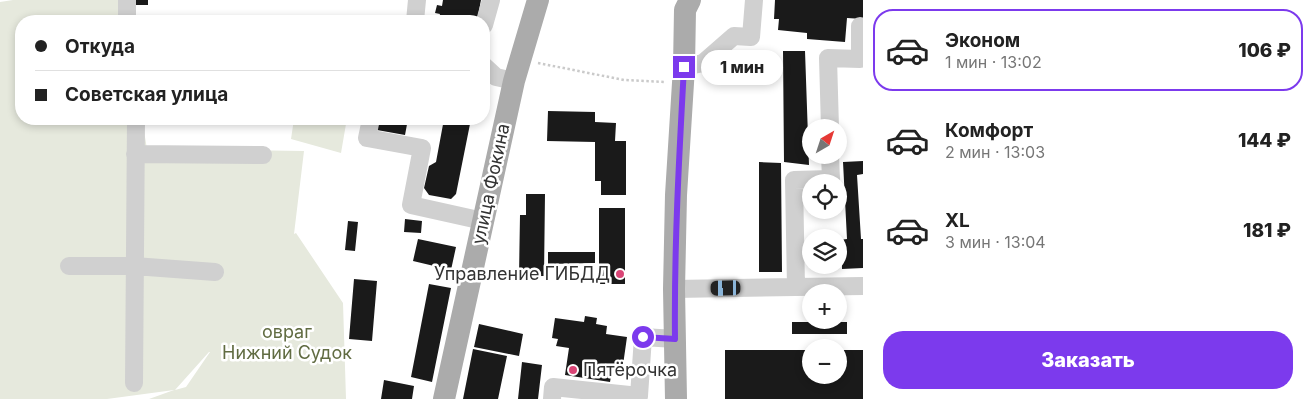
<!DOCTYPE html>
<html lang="ru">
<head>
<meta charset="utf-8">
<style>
	body { margin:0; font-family:Inter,sans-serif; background:#f2f2f2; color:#222; height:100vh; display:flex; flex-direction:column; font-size:19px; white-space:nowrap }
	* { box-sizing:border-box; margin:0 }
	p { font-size:16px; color:#767676 }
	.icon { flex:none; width:28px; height:28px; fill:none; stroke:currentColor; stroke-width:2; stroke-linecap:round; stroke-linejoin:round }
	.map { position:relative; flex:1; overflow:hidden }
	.details { display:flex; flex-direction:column; background:#fff; width:450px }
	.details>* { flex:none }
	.guide { position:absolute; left:15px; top:15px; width:475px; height:110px; border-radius:20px; box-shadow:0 2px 8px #0003; display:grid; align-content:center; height:110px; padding:0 20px; background:#fff }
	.needle { width:32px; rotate:39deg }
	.buttons { position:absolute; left:802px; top:119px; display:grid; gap:10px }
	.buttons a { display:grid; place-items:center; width:45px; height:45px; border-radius:50%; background:#fff; box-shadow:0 2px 8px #0003; font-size:25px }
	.end { position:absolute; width:22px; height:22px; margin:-11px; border:6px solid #7c3aed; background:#fff; box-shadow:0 0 0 2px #fff }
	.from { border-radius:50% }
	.bubble { position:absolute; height:35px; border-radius:18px; background:#fff; box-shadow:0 2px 8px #0003; font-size:16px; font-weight:800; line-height:35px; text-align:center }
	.car { position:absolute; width:15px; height:30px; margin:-15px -8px; border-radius:6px; box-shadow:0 0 4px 1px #0007; background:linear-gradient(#222 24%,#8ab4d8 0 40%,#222 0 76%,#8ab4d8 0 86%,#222 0) }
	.guide b { display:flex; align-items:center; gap:18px; height:48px; font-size:19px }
	.guide b+b { border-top:1px solid #e0e0e0 }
	.guide i { width:12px; height:12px; background:#222 }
	ul { padding:9px 0 0; list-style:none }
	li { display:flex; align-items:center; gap:15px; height:82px; margin:0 10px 8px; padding:0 10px; border:2px solid transparent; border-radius:20px }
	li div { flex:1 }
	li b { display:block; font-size:19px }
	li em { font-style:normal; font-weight:800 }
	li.on { border-color:#7c3aed }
	li>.icon { width:45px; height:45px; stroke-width:1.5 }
	.cta { display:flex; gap:10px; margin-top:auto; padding:10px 20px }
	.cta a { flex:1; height:58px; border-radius:20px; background:#7c3aed; color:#fff; font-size:20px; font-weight:800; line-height:58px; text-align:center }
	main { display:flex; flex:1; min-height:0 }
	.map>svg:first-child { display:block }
	.green { fill:#e6e9dd; fill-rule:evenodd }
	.building { fill:#1a1a1a }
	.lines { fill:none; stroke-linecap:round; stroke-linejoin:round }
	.path { stroke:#cacaca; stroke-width:2.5; stroke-dasharray:2.5 2.5; stroke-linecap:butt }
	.minor { stroke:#d0d0d0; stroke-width:18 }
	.major { stroke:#ababab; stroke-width:22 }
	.route { stroke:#7c3aed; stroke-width:6 }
	.poi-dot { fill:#da4576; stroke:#fff; stroke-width:2 }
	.labels { text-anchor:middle; stroke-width:5; stroke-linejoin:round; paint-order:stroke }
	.street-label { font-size:18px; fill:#333; stroke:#fff }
	.poi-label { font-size:18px; fill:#333; stroke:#fff; text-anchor:end }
	.park-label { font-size:18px; fill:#616c42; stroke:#fff }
</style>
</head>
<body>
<main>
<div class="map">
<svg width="863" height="399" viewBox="0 0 863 399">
	<rect width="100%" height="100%" fill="#fff"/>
	<!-- green -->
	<path class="green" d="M13,0H122L125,21H21V119H142L147,149L304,151L294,234L296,233L343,303L346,399H149L174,390L107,399H0V2ZM210,352L186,387L175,390L209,352Z
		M294,119H322L346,124L341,153L291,139Z"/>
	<!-- building -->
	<path class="building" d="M129,0H148V5H129Z
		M443,0H481L477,21H438L440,14L435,13L437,5L442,6Z
		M775,0H863V19L847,18L845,42L807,39V33L778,30L779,19H774Z
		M783,51H805L809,165L784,162Z
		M548,111L595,112V122L616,123L615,141H626V195H601V181H595V142L547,141Z
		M379,119H408L405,135L377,130Z
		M444,119H471L456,194L451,199L429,195L424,188L429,166L436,162Z
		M863,161V174L857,175L861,239H863V268L842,269V258L839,259V240L847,239L843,162Z
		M759,162L781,163L782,272H759Z
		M526,194H545L544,276H519L520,215H526Z
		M599,208H625V284H599Z
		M405,219L422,221L421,233L404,232Z
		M348,221L358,222L355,251L345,250Z
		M418,239L456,247L451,270L413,261Z
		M548,252H595V263L548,264Z
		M354,279L377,281L372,341L349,339Z
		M429,284L451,288L432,382L411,377Z
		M585,316L597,318L596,324L607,326L606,334L627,337L622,372L612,370L610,382L565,375L569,348L556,346L558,339L552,338L555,318L584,322Z
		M792,322H847V334H792Z
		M479,324L523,334L519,356L474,347Z
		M473,349L507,356L498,399H463Z
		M725,350H811V375H839V350H863V399H725Z
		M522,362L542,365L538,399H518Z
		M384,380L414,386L412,399H381Z"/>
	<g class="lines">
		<!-- path -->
		<path class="path" d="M538,63L624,80L666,82"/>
		<!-- minor -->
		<path class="minor" d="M127,0V21
			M415,21L417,0
			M484,25L491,0
			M484,66L496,77L514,81
			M684,67L703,63L734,36L751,37L754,0
			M371,119L367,138L422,148L411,205L483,221
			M830,128L828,58L860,59V26
			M135,154L263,155
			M69,266H134L215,272
			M796,287L794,180L831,179L830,155
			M674,289L863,286
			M134,383L136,119
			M552,399L553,387L639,396L643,337L675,339"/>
		<!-- major -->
		<path class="major" d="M444,399L514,81L538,0
			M676,399L674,289L676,195L684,67L685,10L690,0"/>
	</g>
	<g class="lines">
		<!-- route -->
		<path class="route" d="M643,337L675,339C674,248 679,158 684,67"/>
	</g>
	<!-- markers -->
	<g class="poi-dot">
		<circle cx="620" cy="274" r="5"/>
		<circle cx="573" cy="370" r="5"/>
	</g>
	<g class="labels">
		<!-- street labels -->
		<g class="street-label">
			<text transform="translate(491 184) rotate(-78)" y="6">улица Фокина</text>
		</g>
		<!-- poi labels -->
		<g class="poi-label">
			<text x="610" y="280">Управление ГИБДД</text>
			<text x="583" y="376" text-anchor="start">Пятёрочка</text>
		</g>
		<!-- park labels -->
		<g class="park-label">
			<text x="287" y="338">овраг<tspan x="287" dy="21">Нижний Судок</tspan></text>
		</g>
	</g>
</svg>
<div class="buttons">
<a><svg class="needle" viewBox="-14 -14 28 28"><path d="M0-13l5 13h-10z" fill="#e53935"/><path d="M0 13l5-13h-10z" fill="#767676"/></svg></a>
<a><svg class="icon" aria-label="locate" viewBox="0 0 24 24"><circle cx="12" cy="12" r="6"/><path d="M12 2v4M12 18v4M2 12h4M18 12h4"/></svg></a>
<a><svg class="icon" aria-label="layers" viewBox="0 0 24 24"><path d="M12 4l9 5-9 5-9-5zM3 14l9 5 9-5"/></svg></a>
<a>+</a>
<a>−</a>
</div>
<i class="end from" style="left:643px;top:337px"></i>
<i class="end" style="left:684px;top:67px"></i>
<div class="bubble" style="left:701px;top:50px;width:82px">1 мин</div>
<i class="car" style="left:726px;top:288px;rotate:269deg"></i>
<div class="guide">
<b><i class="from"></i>Откуда</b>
<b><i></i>Советская улица</b>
</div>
</div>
<section class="details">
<ul>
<li class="on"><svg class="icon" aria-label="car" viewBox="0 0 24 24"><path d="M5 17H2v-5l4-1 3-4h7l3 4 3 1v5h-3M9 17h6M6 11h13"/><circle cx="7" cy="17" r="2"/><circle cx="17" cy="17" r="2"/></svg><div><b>Эконом</b><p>1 мин · 13:02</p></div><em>106 ₽</em></li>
<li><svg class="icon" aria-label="car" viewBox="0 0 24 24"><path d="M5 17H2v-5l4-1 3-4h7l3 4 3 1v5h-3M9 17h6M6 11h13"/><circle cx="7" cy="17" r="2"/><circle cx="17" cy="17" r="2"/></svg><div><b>Комфорт</b><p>2 мин · 13:03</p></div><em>144 ₽</em></li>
<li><svg class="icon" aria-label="car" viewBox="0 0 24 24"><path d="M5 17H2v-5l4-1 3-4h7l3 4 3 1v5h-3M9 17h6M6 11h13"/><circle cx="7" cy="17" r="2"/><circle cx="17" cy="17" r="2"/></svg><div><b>XL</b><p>3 мин · 13:04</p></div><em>181 ₽</em></li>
</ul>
<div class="cta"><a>Заказать</a></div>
</section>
</main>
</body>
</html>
